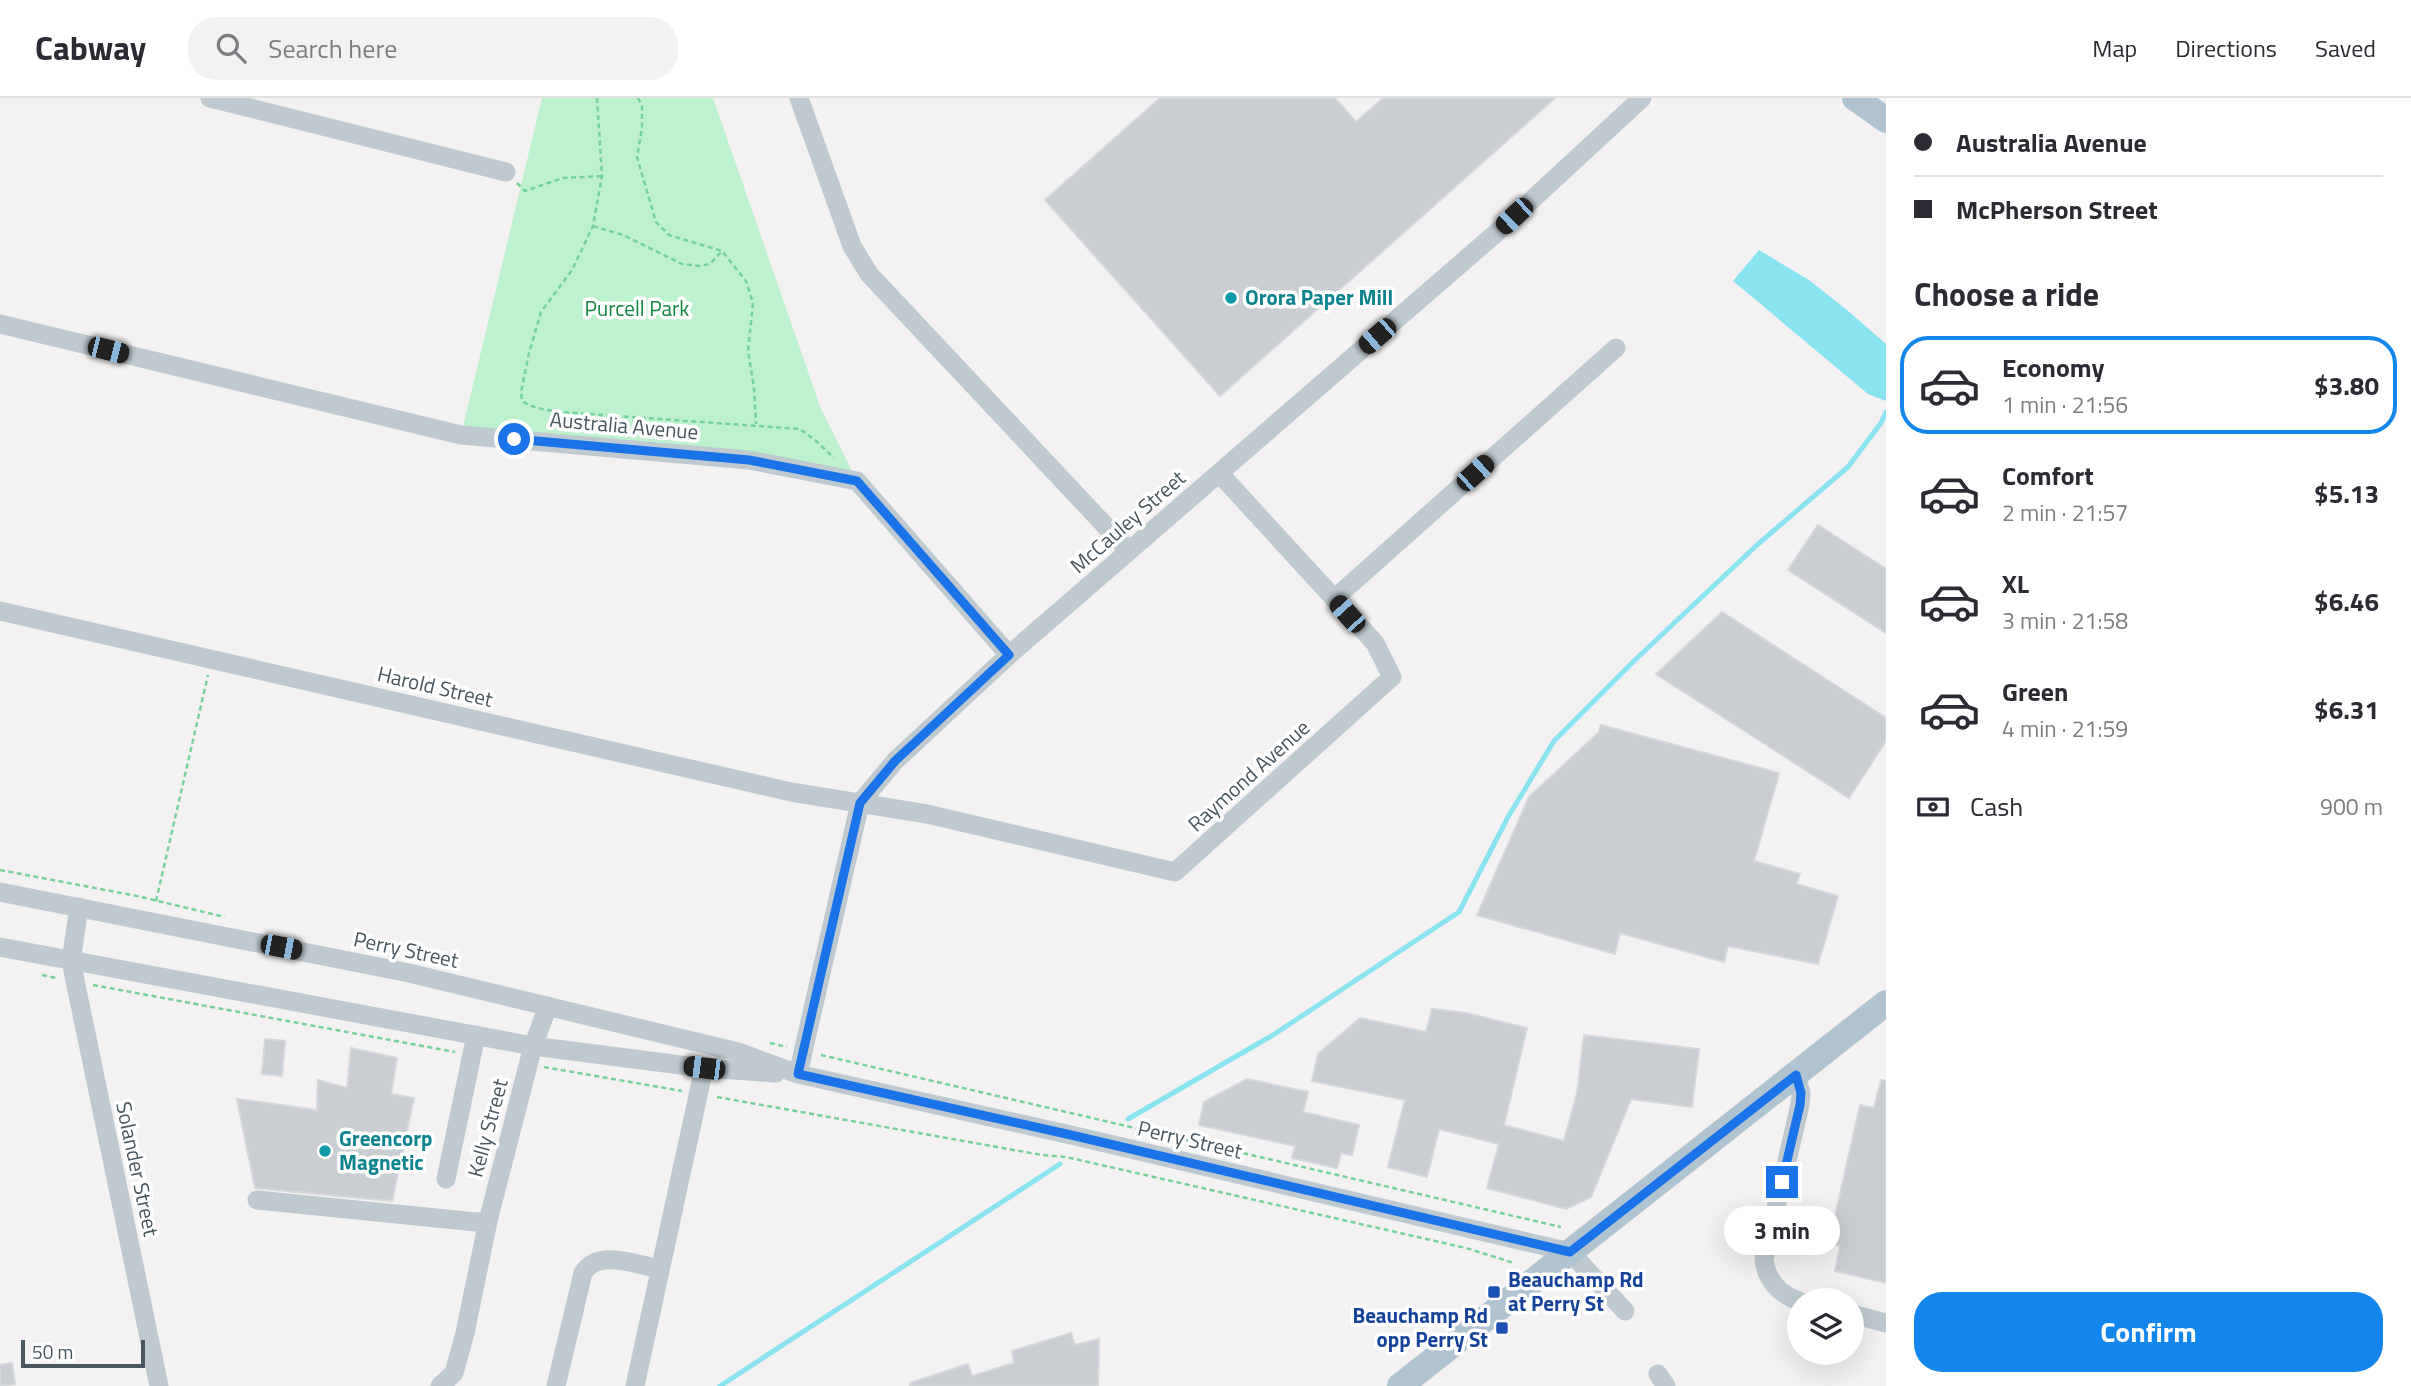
<!DOCTYPE html>
<html lang="en">
<head>
<meta charset="utf-8">
<style>
	body { margin:0; font-family:"Titillium Web",sans-serif; background:#f2f2f3; color:#2b2b33; height:100vh; display:flex; flex-direction:column; font-size:26px; white-space:nowrap }
	* { box-sizing:border-box; margin:0 }
	p { font-size:23px; color:#7c7c81 }
	.icon { flex:none; width:38px; height:38px; fill:none; stroke:currentColor; stroke-width:2; stroke-linecap:round; stroke-linejoin:round }
	.map { position:relative; flex:1; overflow:hidden }
	.drawer { display:flex; flex-direction:column; background:#fff; width:525px }
	.drawer>* { flex:none }
	.top-card { display:grid; align-content:center; height:154px; padding:0 28px; background:#fff }
	.controls { position:absolute; left:1787px; top:1190px; display:grid; gap:14px }
	.controls a { display:grid; place-items:center; width:77px; height:77px; border-radius:50%; background:#fff; box-shadow:0 7px 28px #0002; font-size:35px }
	.scale { position:absolute; left:21px; bottom:18px; width:124px; box-sizing:border-box; padding-left:7px; border:4px solid #48565f; border-top:0; font-size:19px; line-height:24px; white-space:nowrap; color:#48565f; -webkit-text-stroke:5px #fff; paint-order:stroke }
	.end { position:absolute; width:32px; height:32px; margin:-16px; border:9px solid #1a73e8; background:#fff; box-shadow:0 0 0 4px #fff }
	.from { border-radius:50% }
	.bubble { position:absolute; height:49px; border-radius:24px; background:#fff; box-shadow:0 7px 28px #0002; font-size:23px; font-weight:700; line-height:49px; text-align:center }
	.car { position:absolute; width:21px; height:42px; margin:-21px -10px; border-radius:9px; box-shadow:0 0 5px 2px #0007; background:linear-gradient(#222 24%,#8ab4d8 0 40%,#222 0 76%,#8ab4d8 0 86%,#222 0) }
	.top-card b { display:flex; align-items:center; gap:24px; height:66px; font-size:26px }
	.top-card b+b { border-top:2px solid #e1e1e2 }
	.top-card i { width:18px; height:18px; background:#2b2b33 }
	ul { padding:0; list-style:none }
	li { display:flex; align-items:center; gap:21px; height:98px; margin:0 14px 10px; padding:0 14px; border:4px solid transparent; border-radius:28px }
	li div { flex:1 }
	li b { display:block; font-size:26px }
	li em { font-style:normal; font-weight:700 }
	li.active { border-color:#1286eb }
	li>.icon { width:63px; height:63px; stroke-width:1.5 }
	h2 { padding:0 28px; font-size:32px; line-height:84px }
	.pay { display:flex; align-items:center; gap:18px; height:77px; padding:0 28px; font-size:26px }
	.pay p { margin-inline-start:auto }
	.action { display:flex; gap:14px; margin-top:auto; padding:14px 28px }
	.action a { flex:1; height:80px; border-radius:28px; background:#1286eb; color:#fff; font-size:28px; font-weight:700; line-height:80px; text-align:center }
	header { display:flex; align-items:center; gap:42px; box-sizing:border-box; height:98px; padding:0 35px; background:#fff; border-bottom:2px solid #e1e1e2 }
	header strong { font-size:33px }
	nav { display:flex; gap:38px; margin-inline-start:auto; font-size:24px }
	.search { width:490px; height:63px; background:#f2f2f3; display:flex; align-items:center; gap:18px; box-sizing:border-box; padding:0 24px; border-radius:28px; color:#7c7c81; font-size:26px }
	main { display:flex; flex:1; min-height:0 }
	.map>svg:first-child { display:block }
	.green { fill:#bef1cd }
	.water { fill:#8ae4f0 }
	.lines { fill:none; stroke-linecap:round; stroke-linejoin:round }
	.stream { stroke:#8ae4f0; stroke-width:5 }
	.building { fill:#caced3; stroke:#d4d7dc; stroke-width:2 }
	.path { stroke:#75d19b; stroke-width:2.5; stroke-dasharray:5 3.5; stroke-linecap:butt }
	.minor { stroke:#becad0; stroke-width:19 }
	.major { stroke:#b0c3d0; stroke-width:26 }
	.route { stroke:#1a73e8; stroke-width:9 }
	.culture-dot { fill:#0f9aa8; stroke:#fff; stroke-width:2.5 }
	.transit-dot { fill:#1a4fb4; stroke:#fff; stroke-width:2.5 }
	.labels { text-anchor:middle; stroke-width:7; stroke-linejoin:round; paint-order:stroke }
	.culture-label { font-size:21px; font-weight:bold; fill:#0d838f; stroke:#fff; text-anchor:start }
	.park-label { font-size:21px; fill:#148541; stroke:#fff }
	.street-label { font-size:21px; fill:#48565f; stroke:#fff }
	.transit-label { font-size:21px; font-weight:bold; fill:#164399; stroke:#fff; text-anchor:start }
</style>
</head>
<body>
<header>
<strong>Cabway</strong>
<div class="search"><svg class="icon" aria-label="search" viewBox="0 0 24 24"><circle cx="10" cy="10" r="6"/><path d="M15 15l6 6"/></svg>Search here</div>
<nav><a>Map</a><a>Directions</a><a>Saved</a></nav>
</header>
<main>
<div class="map">
<svg width="1886" height="1288" viewBox="0 0 1886 1288">
	<rect width="100%" height="100%" fill="#f3f1f1"/>
	<!-- green -->
	<path class="green" d="M542,0H713L821,311L857,383L461,337Z"/>
	<!-- water -->
	<path class="water" d="M1759,152L1809,182L1847,212L1886,246V303L1868,296L1733,183Z"/>
	<g class="lines">
		<!-- stream -->
		<path class="stream" d="M1128,1021L1273,937L1459,814L1508,719L1554,643L1635,562L1757,447L1848,369L1881,325L1886,314
			M720,1288L1060,1066"/>
	</g>
	<!-- building -->
	<path class="building" d="M1160,0H1335L1356,24L1383,0H1555L1220,298L1045,102Z
		M1818,427L1886,471V535L1788,472Z
		M1722,514L1886,620V643L1849,700L1656,576Z
		M1601,627L1779,675L1754,763L1800,776L1796,786L1838,798L1818,866L1728,848L1724,864L1620,835L1615,856L1477,817L1529,699L1599,634Z
		M1432,911L1466,915L1527,930L1504,1027L1564,1043L1577,995L1584,937L1699,951L1692,1009L1631,1001L1591,1099L1566,1111L1487,1090L1499,1046L1439,1031L1427,1079L1388,1069L1405,1002L1312,983L1318,956L1360,920L1426,934Z
		M265,941L285,943L282,978L262,976Z
		M351,950L397,960L391,996L414,1000L392,1103L255,1090L237,1001L317,1012L318,982L347,990Z
		M1247,981L1308,994L1303,1014L1359,1027L1352,1057L1341,1055L1337,1070L1292,1060L1295,1048L1199,1027L1204,1004Z
		M1881,982L1886,983V1185L1835,1173L1840,1148L1829,1145L1860,1007L1874,1010Z
		M1071,1235L1075,1247L1099,1241L1098,1288H910V1285L968,1266L972,1278L1014,1265L1012,1253Z
		M12,1265L15,1286L0,1288V1267Z"/>
	<g class="lines">
		<!-- path -->
		<path class="path" d="M597,0L602,78L593,128L572,172L541,214L529,255L521,294L522,303C534,311 547,312 562,314L800,331L815,342L834,360
			M638,0L642,8V30L637,59L656,124L669,137L722,153L746,183L753,205L748,253L754,290L756,326
			M517,85L525,93L563,80L602,78
			M593,128L623,137L682,166L699,168L710,166L722,153
			M0,772L137,798L225,819
			M156,803L208,577
			M42,877L56,880
			M93,887L455,954
			M770,945L787,949
			M821,957L1561,1129
			M544,969L682,993
			M717,999L1042,1057L1066,1059L1466,1150L1514,1165"/>
		<!-- minor -->
		<path class="minor" d="M210,0L506,74
			M799,0L852,148L869,176L1129,453
			M0,226L461,337L749,362L857,383L1009,557
			M1334,501L1616,250
			M0,513L791,694L927,716L1175,774L1392,579L1375,545L1219,375
			M0,794L409,875L738,954L798,976L1071,1037L1570,1154L1625,1213
			M79,809L71,863L159,1288
			M0,849L533,948L704,970L776,975
			M798,976L860,705L895,663L1009,557L1495,136L1642,0
			M1796,977L1801,995L1800,1007L1764,1161C1766,1182 1779,1196 1799,1203
			M446,1081L476,937
			M257,1102L476,1124L488,1123
			M1852,1216L1886,1225
			M1658,1276L1666,1288
			M440,1288L454,1275L465,1235L488,1123L533,948L548,908
			M556,1288L583,1175C598,1150 637,1167 660,1171
			M635,1288L704,970"/>
		<!-- major -->
		<path class="major" d="M1855,0L1886,22
			M1400,1288L1886,905"/>
	</g>
	<g class="lines">
		<!-- route -->
		<path class="route" d="M514,341L749,362L857,383L1009,557L895,663L860,705L798,976L1071,1037L1570,1154L1796,977L1801,995L1800,1007L1782,1084"/>
	</g>
	<!-- markers -->
	<g class="culture-dot">
		<circle cx="1231" cy="200" r="7"/>
		<circle cx="325" cy="1053" r="7"/>
	</g>
	<g class="transit-dot">
		<rect x="1487" y="1187" width="14" height="14" rx="3.5"/>
		<rect x="1495" y="1223" width="14" height="14" rx="3.5"/>
	</g>
	<g class="labels">
		<!-- culture labels -->
		<g class="culture-label">
			<text x="1245" y="207">Orora Paper Mill</text>
			<text x="339" y="1048">Greencorp<tspan x="339" dy="24">Magnetic</tspan></text>
		</g>
		<!-- park labels -->
		<g class="park-label">
			<text x="637" y="218">Purcell Park</text>
		</g>
		<!-- street labels -->
		<g class="street-label">
			<text transform="translate(624 328) rotate(5)" y="7">Australia Avenue</text>
			<text transform="translate(1128 424) rotate(-41)" y="7">McCauley Street</text>
			<text transform="translate(435 589) rotate(13)" y="7">Harold Street</text>
			<text transform="translate(1249 678) rotate(-42)" y="7">Raymond Avenue</text>
			<text transform="translate(406 852) rotate(12)" y="7">Perry Street</text>
			<text transform="translate(488 1030) rotate(-75)" y="7">Kelly Street</text>
			<text transform="translate(1190 1042) rotate(13)" y="7">Perry Street</text>
			<text transform="translate(137 1071) rotate(78)" y="7">Solander Street</text>
		</g>
		<!-- transit labels -->
		<g class="transit-label">
			<text x="1508" y="1189">Beauchamp Rd<tspan x="1508" dy="24">at Perry St</tspan></text>
			<text x="1488" y="1225" text-anchor="end">Beauchamp Rd<tspan x="1488" dy="24">opp Perry St</tspan></text>
		</g>
	</g>
</svg>
<div class="controls">
<a><svg class="icon" aria-label="layers" viewBox="0 0 24 24"><path d="M12 4l9 5-9 5-9-5zM3 14l9 5 9-5"/></svg></a>
</div>
<div class="scale">50 m</div>
<i class="end from" style="left:514px;top:341px"></i>
<i class="end" style="left:1782px;top:1084px"></i>
<div class="bubble" style="left:1724px;top:1108px;width:116px">3 min</div>
<i class="car" style="left:1514px;top:118px;rotate:227deg"></i>
<i class="car" style="left:1377px;top:238px;rotate:229deg"></i>
<i class="car" style="left:108px;top:252px;rotate:104deg"></i>
<i class="car" style="left:1475px;top:375px;rotate:48deg"></i>
<i class="car" style="left:1347px;top:516px;rotate:318deg"></i>
<i class="car" style="left:281px;top:849px;rotate:101deg"></i>
<i class="car" style="left:704px;top:970px;rotate:277deg"></i>
</div>
<section class="drawer">
<div class="top-card">
<b><i class="from"></i>Australia Avenue</b>
<b><i></i>McPherson Street</b>
</div>
<h2>Choose a ride</h2>
<ul>
<li class="active"><svg class="icon" aria-label="car" viewBox="0 0 24 24"><path d="M5 17H2v-5l4-1 3-4h7l3 4 3 1v5h-3M9 17h6M6 11h13"/><circle cx="7" cy="17" r="2"/><circle cx="17" cy="17" r="2"/></svg><div><b>Economy</b><p>1 min · 21:56</p></div><em>$3.80</em></li>
<li><svg class="icon" aria-label="car" viewBox="0 0 24 24"><path d="M5 17H2v-5l4-1 3-4h7l3 4 3 1v5h-3M9 17h6M6 11h13"/><circle cx="7" cy="17" r="2"/><circle cx="17" cy="17" r="2"/></svg><div><b>Comfort</b><p>2 min · 21:57</p></div><em>$5.13</em></li>
<li><svg class="icon" aria-label="car" viewBox="0 0 24 24"><path d="M5 17H2v-5l4-1 3-4h7l3 4 3 1v5h-3M9 17h6M6 11h13"/><circle cx="7" cy="17" r="2"/><circle cx="17" cy="17" r="2"/></svg><div><b>XL</b><p>3 min · 21:58</p></div><em>$6.46</em></li>
<li><svg class="icon" aria-label="car" viewBox="0 0 24 24"><path d="M5 17H2v-5l4-1 3-4h7l3 4 3 1v5h-3M9 17h6M6 11h13"/><circle cx="7" cy="17" r="2"/><circle cx="17" cy="17" r="2"/></svg><div><b>Green</b><p>4 min · 21:59</p></div><em>$6.31</em></li>
</ul>
<div class="pay"><svg class="icon" aria-label="cash" viewBox="0 0 24 24"><path d="M3 7h18v10H3z"/><circle cx="12" cy="12" r="2"/></svg>Cash<p>900 m</p></div>
<div class="action"><a>Confirm</a></div>
</section>
</main>
</body>
</html>
